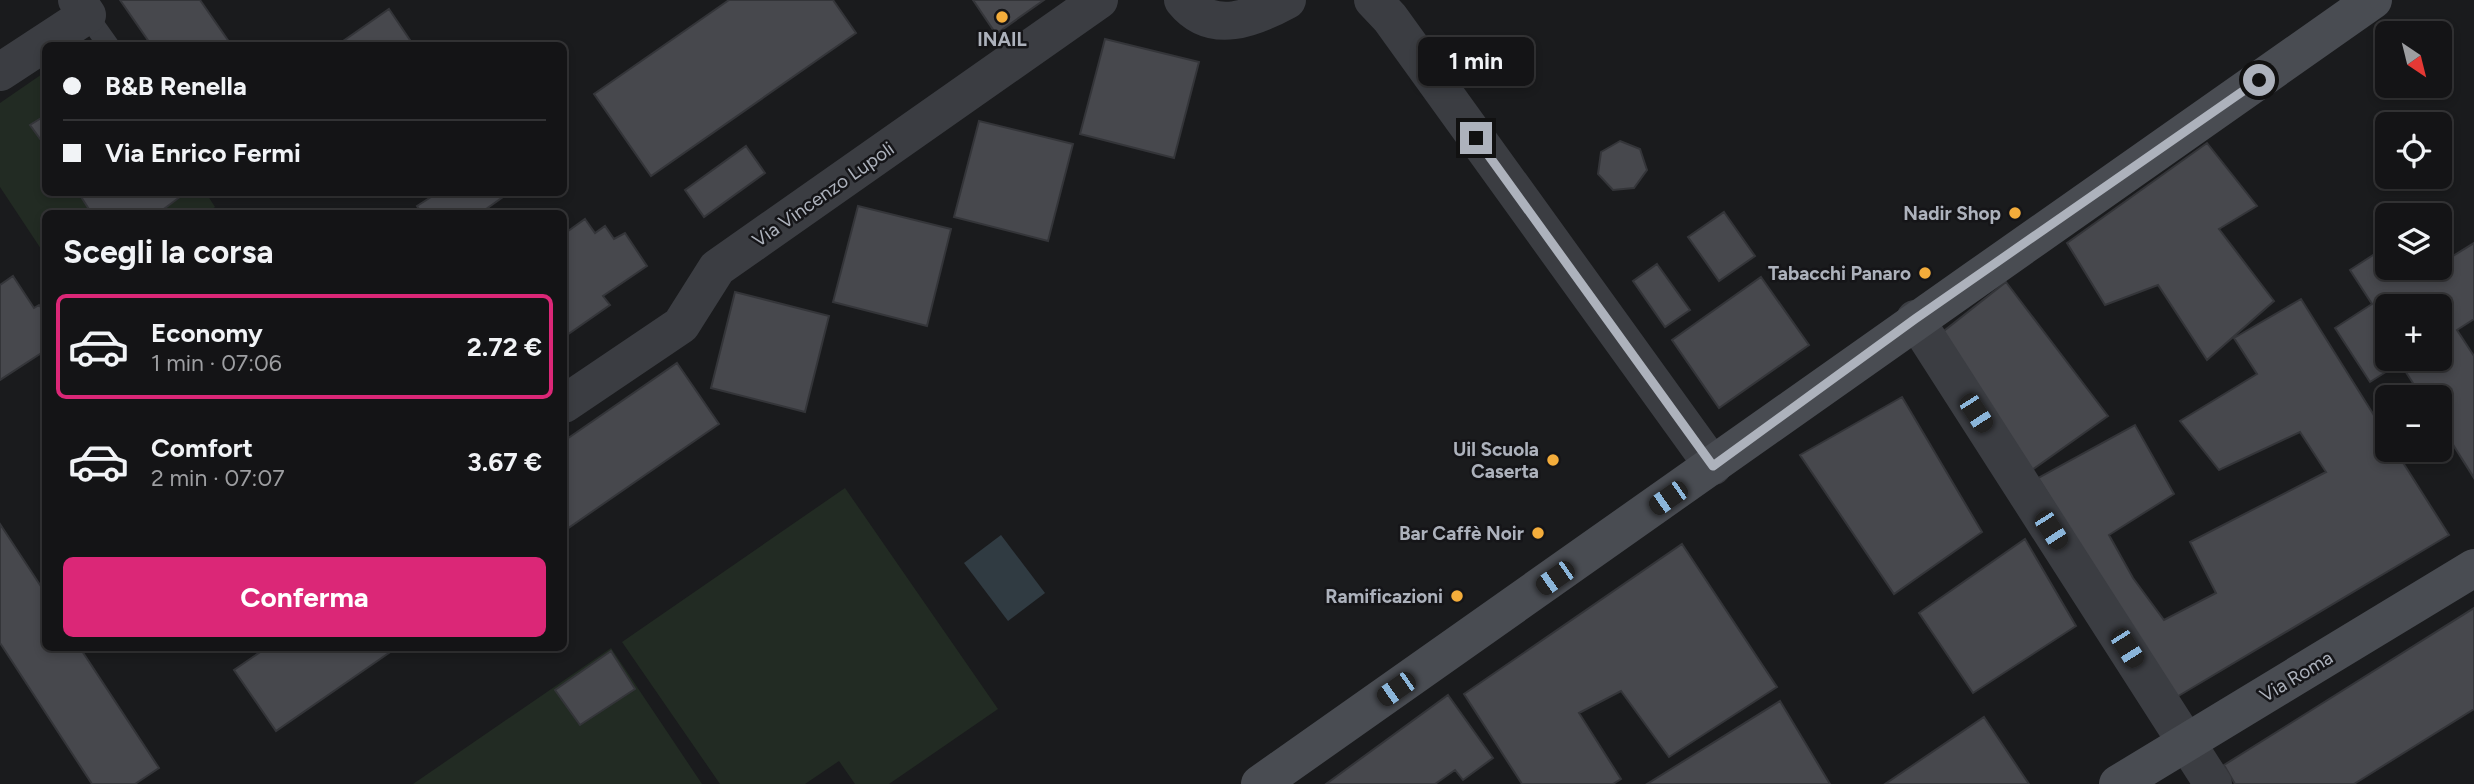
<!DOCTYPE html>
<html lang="it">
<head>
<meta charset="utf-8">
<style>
	body { margin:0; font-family:Figtree,sans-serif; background:#1d1d1f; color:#f1f3f6; height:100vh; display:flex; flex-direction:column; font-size:26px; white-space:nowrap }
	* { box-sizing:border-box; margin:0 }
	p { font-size:23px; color:#9d9ea1 }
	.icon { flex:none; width:38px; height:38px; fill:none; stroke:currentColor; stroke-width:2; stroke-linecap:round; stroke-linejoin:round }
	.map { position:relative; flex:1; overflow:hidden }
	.drawer { position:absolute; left:42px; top:210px; width:525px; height:441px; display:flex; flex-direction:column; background:#141416; border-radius:10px; box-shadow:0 4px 10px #0003,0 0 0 2px #333335 }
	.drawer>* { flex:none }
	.top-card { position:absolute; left:42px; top:42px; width:525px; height:154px; border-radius:10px; box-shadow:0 4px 10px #0003,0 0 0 2px #333335; display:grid; align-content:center; height:154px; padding:0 21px; background:#141416 }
	.needle { width:46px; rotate:145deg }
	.buttons { position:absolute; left:2375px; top:21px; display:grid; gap:14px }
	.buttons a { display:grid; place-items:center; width:77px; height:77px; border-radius:10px; background:#141416; box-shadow:0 4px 10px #0003,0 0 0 2px #333335; font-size:35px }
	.end { position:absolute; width:32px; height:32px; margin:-16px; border:9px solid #adb2bc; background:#111; box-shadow:0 0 0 4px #111 }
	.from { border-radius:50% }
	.bubble { position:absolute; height:49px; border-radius:10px; background:#141416; box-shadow:0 4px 10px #0003,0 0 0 2px #333335; font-size:23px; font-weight:700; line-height:49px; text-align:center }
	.car { position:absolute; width:21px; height:42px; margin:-21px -10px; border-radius:9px; box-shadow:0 0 5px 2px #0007; background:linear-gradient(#222 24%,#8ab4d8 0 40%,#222 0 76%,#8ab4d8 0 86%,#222 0) }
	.top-card b { display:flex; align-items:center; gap:24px; height:66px; font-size:26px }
	.top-card b+b { border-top:2px solid #333335 }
	.top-card i { width:18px; height:18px; background:#f1f3f6 }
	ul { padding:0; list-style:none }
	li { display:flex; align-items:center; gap:21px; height:105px; margin:0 14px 10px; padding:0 7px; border:4px solid transparent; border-radius:10px }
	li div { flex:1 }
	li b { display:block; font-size:26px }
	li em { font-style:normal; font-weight:700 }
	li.selected { border-color:#db2777 }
	li>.icon { width:63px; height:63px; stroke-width:1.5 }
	h2 { padding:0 21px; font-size:32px; line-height:84px }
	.cta { display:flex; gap:14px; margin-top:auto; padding:14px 21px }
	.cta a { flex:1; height:80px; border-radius:10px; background:#db2777; color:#fff; font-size:28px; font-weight:700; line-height:80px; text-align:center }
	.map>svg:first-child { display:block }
	.green { fill:#222b23 }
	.water { fill:#303b42 }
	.building { fill:#47484d; stroke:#343539; stroke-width:2; fill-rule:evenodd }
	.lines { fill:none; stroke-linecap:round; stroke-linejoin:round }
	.lane { stroke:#3b3d42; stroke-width:21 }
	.street { stroke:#3b3d42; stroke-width:38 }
	.secondary { stroke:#494c52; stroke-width:38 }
	.route { stroke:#adb2bc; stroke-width:9 }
	.poi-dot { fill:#f4ad3b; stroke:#151518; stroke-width:2.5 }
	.labels { text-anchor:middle; stroke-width:5; stroke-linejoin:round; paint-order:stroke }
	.poi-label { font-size:19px; font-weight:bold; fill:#adb2bc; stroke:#151518; text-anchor:end }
	.street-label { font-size:19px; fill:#adb2bc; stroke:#151518 }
</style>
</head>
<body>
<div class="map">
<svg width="2474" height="784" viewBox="0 0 2474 784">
	<rect width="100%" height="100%" fill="#1a1b1d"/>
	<!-- green -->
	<path class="green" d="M45,72V115L31,125L45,147L46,192L78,193L92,213L46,214L45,255L0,187V103Z
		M187,193H206L215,207L206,213L157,214Z
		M845,488L998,709L889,784H855L839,761L805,784H720L622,642Z
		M611,648L702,784H413Z"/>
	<!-- water -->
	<path class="water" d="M1001,535L1045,593L1008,621L964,563Z"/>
	<!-- building -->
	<path class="building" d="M120,0H200L232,46H152Z
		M729,0H833L856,33L651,176L594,94Z
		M973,0H1044L996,34Z
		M389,9L414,46H336Z
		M1105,39L1199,62L1174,158L1080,134Z
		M46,115V147L30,125Z
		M979,121L1073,144L1048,241L954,217Z
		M1620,141L1640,149L1647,170L1634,188L1613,190L1598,174L1601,152Z
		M2207,143L2257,206L2219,229L2274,301L2207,360L2158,285L2105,305L2067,243Z
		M746,146L765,173L704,217L685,190Z
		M78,192H182L184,194L157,214H92Z
		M428,192H510L479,214H422L417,206L431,197Z
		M858,206L951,229L927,326L833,302Z
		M1724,212L1755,256L1719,281L1688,237Z
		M585,219L595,233L605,226L614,239L625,233L647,266L603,296L610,305L564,337V234Z
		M2474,243V319L2457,330L2474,356V478L2440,424V397H2422L2400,363L2370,382L2335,328L2372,304L2350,270L2387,246V268H2420L2424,274L2440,268V264ZM2387,306H2440V359H2387Z
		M1657,264L1690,310L1665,327L1633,281Z
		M13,276L34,308L39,305L46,314V350L0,380V285Z
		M1761,277L1809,345L1719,408L1672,340Z
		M2006,282L2108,416L2032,470L1940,334Z
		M735,292L829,316L805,412L711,388Z
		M2301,299L2387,436V450H2395L2449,535L2175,698L2038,478L2135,425L2174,494L2109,535L2133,578L2164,620L2216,593L2190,542L2326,472L2300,432L2219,470L2180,421L2257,374L2234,338Z
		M677,363L719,424L564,531V441Z
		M1902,397L1982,532L1894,594L1800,455Z
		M0,524L46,594V648H80L159,768L135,784H92L0,643Z
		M2025,539L2076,626L1973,693L1919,613Z
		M1682,544L1777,687L1669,757L1621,691L1579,713L1621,779L1613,784H1522L1464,694Z
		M2474,608V709L2354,784H2235L2224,765Z
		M266,648H396L276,731L234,670Z
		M611,651L635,689L580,725L555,690Z
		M1448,695L1493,758L1463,780L1455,770L1435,784H1326Z
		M1780,701L1830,784H1647Z
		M1984,717L2029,784H1885Z"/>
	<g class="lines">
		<!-- lane -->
		<path class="lane" d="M87,15L109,46"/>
		<!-- street -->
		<path class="street" d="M1183,0C1212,36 1254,18 1287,0
			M1373,0L1390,18L1713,466
			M0,72L87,15L77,0
			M1915,319L2213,784
			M564,404L681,325L717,268L1099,0"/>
		<!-- secondary -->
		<path class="secondary" d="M1260,784C1632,523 2001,260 2373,0
			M2118,784L2474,568"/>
	</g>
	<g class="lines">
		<!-- route -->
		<path class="route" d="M1476,138L1713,466L1915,319L2259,80"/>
	</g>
	<!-- markers -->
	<g class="poi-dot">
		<circle cx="1002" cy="17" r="7"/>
		<circle cx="2015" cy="213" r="7"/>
		<circle cx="1925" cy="273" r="7"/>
		<circle cx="1553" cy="460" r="7"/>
		<circle cx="1538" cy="533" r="7"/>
		<circle cx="1457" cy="596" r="7"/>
	</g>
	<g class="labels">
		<!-- poi labels -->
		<g class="poi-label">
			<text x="1002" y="46" text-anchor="middle">INAIL</text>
			<text x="2001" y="220">Nadir Shop</text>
			<text x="1911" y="280">Tabacchi Panaro</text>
			<text x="1539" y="456">Uil Scuola<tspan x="1539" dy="22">Caserta</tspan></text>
			<text x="1524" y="540">Bar Caffè Noir</text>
			<text x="1443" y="603">Ramificazioni</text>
		</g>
		<!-- street labels -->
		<g class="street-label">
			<text transform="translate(823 194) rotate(-35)" y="7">Via Vincenzo Lupoli</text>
			<text transform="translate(2296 676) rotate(-31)" y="7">Via Roma</text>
		</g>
	</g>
</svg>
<div class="buttons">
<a><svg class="needle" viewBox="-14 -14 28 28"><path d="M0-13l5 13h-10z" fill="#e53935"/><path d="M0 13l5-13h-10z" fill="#9d9ea1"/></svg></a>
<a><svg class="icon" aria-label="locate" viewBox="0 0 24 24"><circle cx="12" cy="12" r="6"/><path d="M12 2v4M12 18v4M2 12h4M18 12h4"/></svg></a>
<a><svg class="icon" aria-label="layers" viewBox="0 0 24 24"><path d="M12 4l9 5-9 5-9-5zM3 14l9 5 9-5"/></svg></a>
<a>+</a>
<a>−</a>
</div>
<i class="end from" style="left:2259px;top:80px"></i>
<i class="end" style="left:1476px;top:138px"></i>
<div class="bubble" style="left:1418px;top:37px;width:116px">1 min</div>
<i class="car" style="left:1976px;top:413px;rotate:147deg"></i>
<i class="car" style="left:1668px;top:498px;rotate:235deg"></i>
<i class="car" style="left:2051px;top:530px;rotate:147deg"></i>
<i class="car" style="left:1555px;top:578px;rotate:235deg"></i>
<i class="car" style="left:2127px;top:648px;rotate:148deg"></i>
<i class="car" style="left:1396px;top:689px;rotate:235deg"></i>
<div class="top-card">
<b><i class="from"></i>B&amp;B Renella</b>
<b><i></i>Via Enrico Fermi</b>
</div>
<section class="drawer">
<h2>Scegli la corsa</h2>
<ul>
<li class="selected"><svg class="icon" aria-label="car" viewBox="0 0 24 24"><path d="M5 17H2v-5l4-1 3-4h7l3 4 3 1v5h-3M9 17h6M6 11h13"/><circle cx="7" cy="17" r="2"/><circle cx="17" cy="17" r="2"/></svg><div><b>Economy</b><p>1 min · 07:06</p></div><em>2.72 €</em></li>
<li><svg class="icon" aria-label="car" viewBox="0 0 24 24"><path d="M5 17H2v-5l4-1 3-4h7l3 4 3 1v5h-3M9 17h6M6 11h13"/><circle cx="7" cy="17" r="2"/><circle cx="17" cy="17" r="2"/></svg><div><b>Comfort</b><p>2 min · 07:07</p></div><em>3.67 €</em></li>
</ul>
<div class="cta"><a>Conferma</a></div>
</section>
</div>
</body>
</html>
